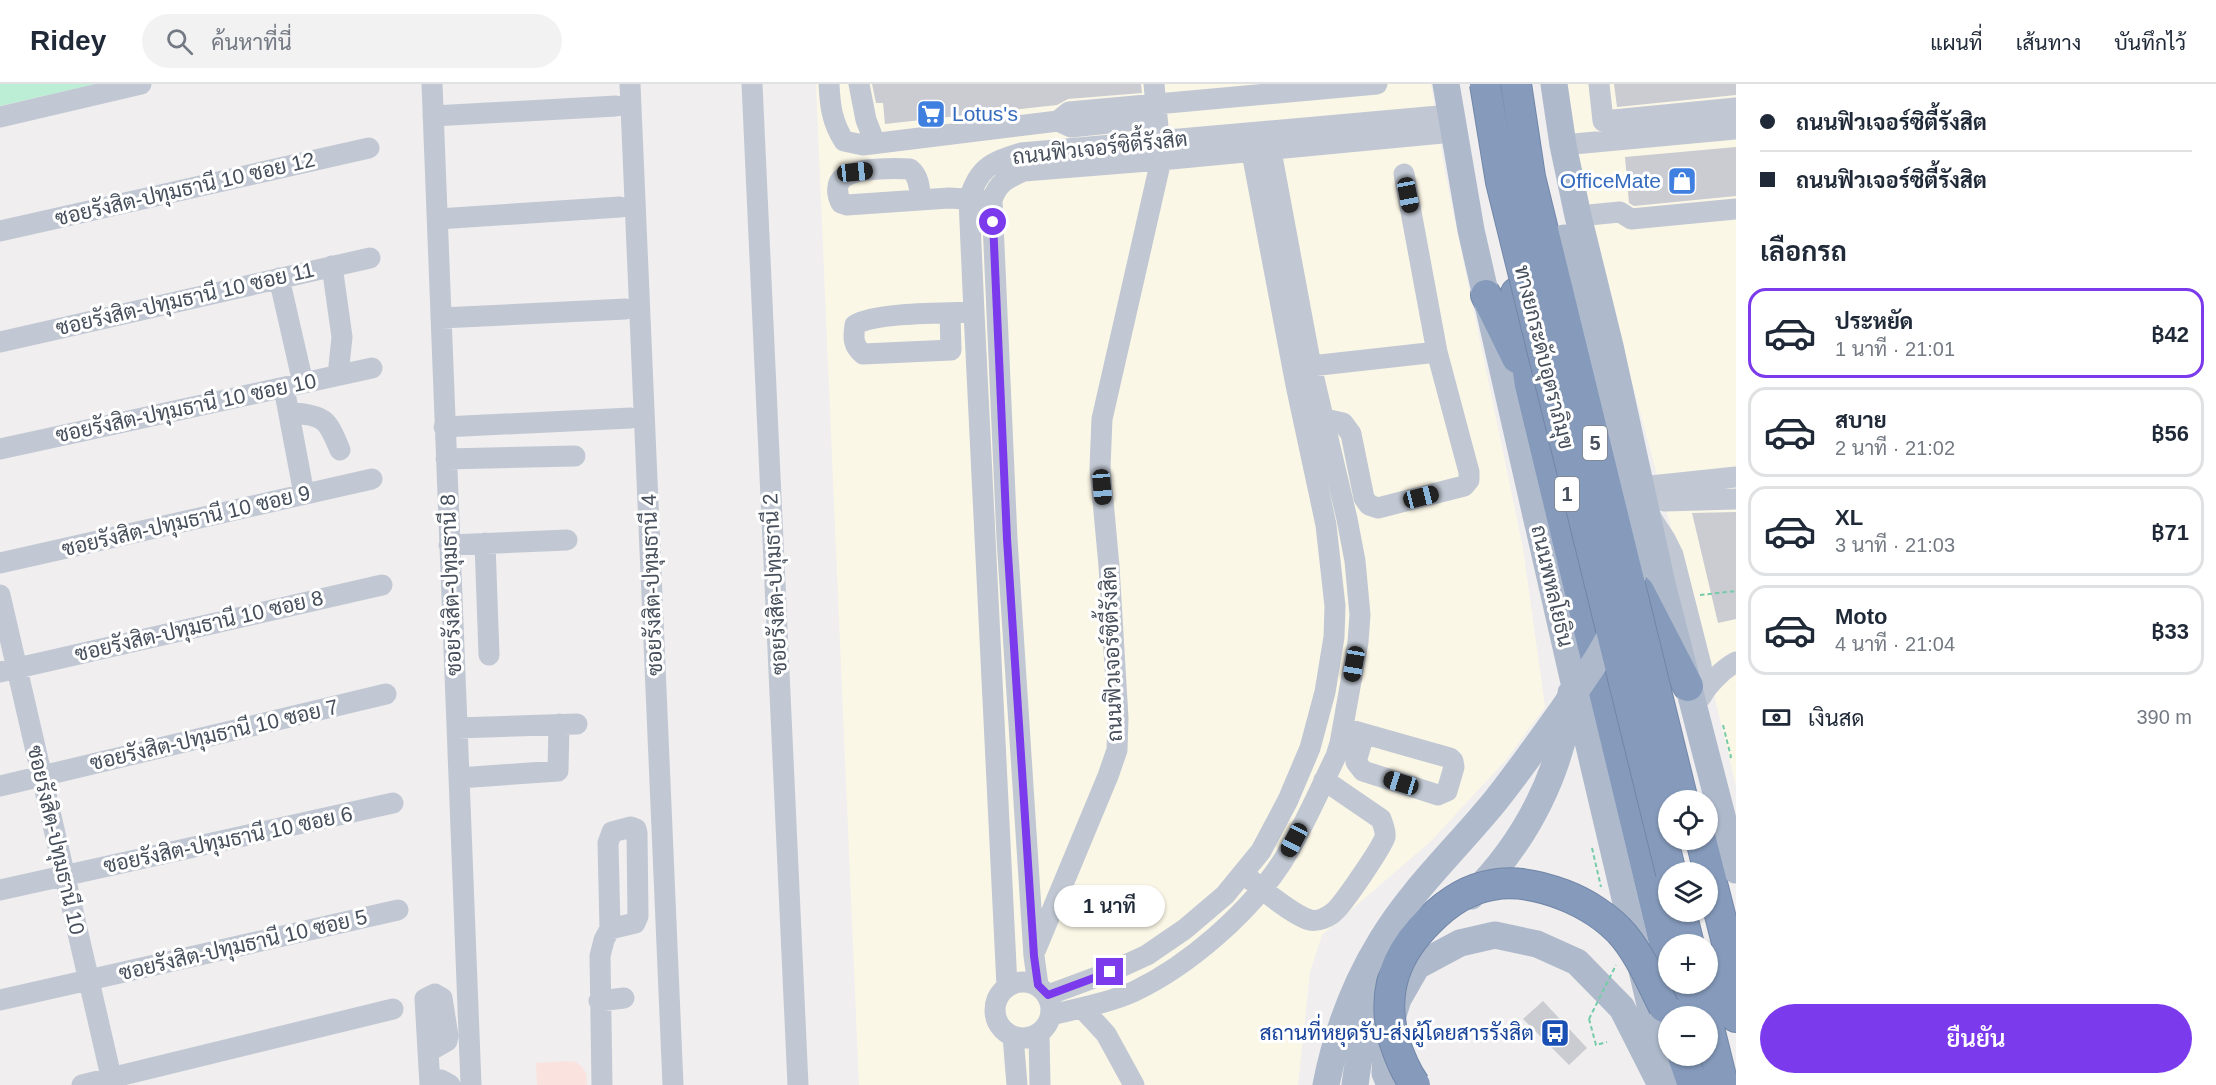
<!DOCTYPE html>
<html lang="th">
<head>
<meta charset="utf-8">
<style>
	body { margin:0; font-family:Arial,Sarabun,sans-serif; background:#f2f2f3; color:#1f2937; height:100vh; display:flex; flex-direction:column; font-size:22px; white-space:nowrap }
	* { box-sizing:border-box; margin:0 }
	p { font-size:20px; color:#747a83 }
	.icon { flex:none; width:33px; height:33px; fill:none; stroke:currentColor; stroke-width:2; stroke-linecap:round; stroke-linejoin:round }
	.map { position:relative; flex:1; overflow:hidden }
	.side { display:flex; flex-direction:column; background:#fff; width:480px }
	.side>* { flex:none }
	.banner { display:grid; align-content:center; height:132px; padding:0 24px; background:#fff }
	.fabs { position:absolute; left:1658px; top:706px; display:grid; gap:12px }
	.fabs a { display:grid; place-items:center; width:60px; height:60px; border-radius:50%; background:#fff; box-shadow:0 2px 4px #0004; font-size:30px }
	.end { position:absolute; width:27px; height:27px; margin:-14px; border:8px solid #7c3aed; background:#fff; box-shadow:0 0 0 3px #fff }
	.from { border-radius:50% }
	.bubble { position:absolute; height:42px; border-radius:21px; background:#fff; box-shadow:0 2px 4px #0004; font-size:20px; font-weight:600; line-height:42px; text-align:center }
	.car { position:absolute; width:18px; height:36px; margin:-18px -9px; border-radius:8px; box-shadow:0 0 4px 2px #0007; background:linear-gradient(#222 24%,#8ab4d8 0 40%,#222 0 76%,#8ab4d8 0 86%,#222 0) }
	.banner b { display:flex; align-items:center; gap:21px; height:57px; font-size:22px }
	.banner b+b { border-top:2px solid #e0e1e3 }
	.banner i { width:15px; height:15px; background:#1f2937 }
	ul { padding:0; list-style:none }
	li { display:flex; align-items:center; gap:18px; height:90px; margin:0 12px 9px; padding:0 12px; border:3px solid #e0e1e3; border-radius:18px }
	li div { flex:1 }
	li b { display:block; font-size:22px }
	li em { font-style:normal; font-weight:600 }
	li.current { border-color:#7c3aed }
	li>.icon { width:54px; height:54px; stroke-width:1.5 }
	h2 { padding:0 24px; font-size:27px; line-height:72px }
	.pay { display:flex; align-items:center; gap:15px; height:66px; padding:0 24px; font-size:22px }
	.pay p { margin-inline-start:auto }
	.primary-button { display:flex; gap:12px; margin-top:auto; padding:12px 24px }
	.primary-button a { flex:1; height:69px; border-radius:36px; background:#7c3aed; color:#fff; font-size:24px; font-weight:600; line-height:69px; text-align:center }
	header { display:flex; align-items:center; gap:36px; box-sizing:border-box; height:84px; padding:0 30px; background:#fff; border-bottom:2px solid #e0e1e3 }
	header strong { font-size:28px }
	nav { display:flex; gap:33px; margin-inline-start:auto; font-size:21px }
	.search { width:420px; height:54px; background:#f2f2f3; display:flex; align-items:center; gap:15px; box-sizing:border-box; padding:0 21px; border-radius:33px; color:#747a83; font-size:22px }
	main { display:flex; flex:1; min-height:0 }
	.map>svg:first-child { display:block }
	.commercial { fill:#fbf7e7 }
	.medical { fill:#fae3de }
	.park { fill:#bceed5 }
	.building { fill:#cbccd2 }
	.lines { fill:none; stroke-linecap:round; stroke-linejoin:round }
	.highway-casing { stroke:#7186a8; stroke-width:32 }
	.path { stroke:#75cbaa; stroke-width:2; stroke-dasharray:4.5 3; stroke-linecap:butt }
	.minor { stroke:#c1c8d3; stroke-width:21 }
	.major { stroke:#aebacc; stroke-width:27 }
	.highway { stroke:#869bbc; stroke-width:30 }
	.highway-bridge-casing { stroke:#7186a8; stroke-width:32; stroke-linecap:butt }
	.path-bridge { stroke:#75cbaa; stroke-width:2; stroke-dasharray:4.5 3; stroke-linecap:butt }
	.major-bridge { stroke:#aebacc; stroke-width:27 }
	.highway-bridge { stroke:#869bbc; stroke-width:30 }
	.route { stroke:#7c3aed; stroke-width:8 }
	.labels { text-anchor:middle; stroke-width:6; stroke-linejoin:round; paint-order:stroke }
	.shield { fill:#fff; stroke:#7e848c; stroke-width:1.5 }
	.shield-label { font-size:20px; font-weight:bold; fill:#464f5b }
	.shop-label { font-size:21px; fill:#366cbe; stroke:#fff; text-anchor:start }
	.street-label { font-size:21px; fill:#464f5b; stroke:#fff }
	.transit-label { font-size:21px; fill:#164399; stroke:#fff; text-anchor:end }
</style>
</head>
<body>
<header>
<strong>Ridey</strong>
<div class="search"><svg class="icon" aria-label="search" viewBox="0 0 24 24"><circle cx="10" cy="10" r="6"/><path d="M15 15l6 6"/></svg>ค้นหาที่นี่</div>
<nav><a>แผนที่</a><a>เส้นทาง</a><a>บันทึกไว้</a></nav>
</header>
<main>
<div class="map">
<svg width="1736" height="1001" viewBox="0 0 1736 1001">
	<rect width="100%" height="100%" fill="#f0eeee"/>
	<!-- commercial -->
	<path class="commercial" d="M816,0H1431L1445,89L1523,464L1545,623L1505,677L1431,757L1322,851L1310,888L1298,1001H859Z
		M1563,0H1736V702L1700,552L1607,204Z"/>
	<!-- medical -->
	<path class="medical" d="M568,977L576,978L582,983L586,989L587,1001H537L536,979Z"/>
	<!-- park -->
	<path class="park" d="M0,0H96L0,22Z"/>
	<!-- building -->
	<path class="building" d="M872,0H1141L1142,9L1068,15L1057,21L885,40L883,19H876Z
		M1614,0H1736V11L1617,23Z
		M1736,63V112L1634,122L1629,119L1625,73Z
		M1736,428V535L1718,539L1692,429Z
		M1543,917L1587,964L1569,981L1523,935Z"/>
	<g class="lines">
		<!-- highway casing -->
		<g class="highway-casing">
			<path id="highway" d="M1516,209L1530,301L1668,873
				M1486,211L1517,274
				M1639,507L1688,602
				M1701,756L1736,894
				M1655,763L1668,819
				M1681,828L1689,861
				M1722,875L1736,933
				M1675,900L1683,933
				M1698,900L1706,933
				M1707,936L1723,1001
				M1683,972L1693,1001"/>
		</g>
		<!-- path -->
		<path class="path" d="M1700,511L1736,507
			M1723,641L1731,673L1729,674
			M1589,935L1596,961L1607,958"/>
		<!-- minor -->
		<path class="minor" d="M432,0L471,1001
			M630,0L673,1001
			M752,0L798,1001
			M829,0C830,22 832,38 844,57L863,61L1058,37L1071,43L1157,34
			M859,0L866,36L875,59
			M1599,0L1603,37L1736,24
			M433,32L616,22
			M0,33L141,0
			M1058,37L1069,28L1377,0
			M1563,61L1736,45
			M920,116C920,104 919,92 910,85C894,84 857,84 844,93C835,99 837,111 841,119L847,121L949,114L982,116
			M1578,132L1620,128L1631,135L1736,125
			M438,135L620,123
			M0,147L369,64
			M332,182L342,253L338,291
			M279,194L303,299
			M950,229L951,266L863,270C853,262 853,254 855,241C875,228 947,229 974,228
			M441,234L626,225
			M0,258L370,174
			M1311,282L1437,268L1404,90
			M284,304L304,410
			M289,328C325,333 326,332 340,366
			M1325,335L1343,339L1351,350L1364,414L1369,421L1378,424L1464,402L1469,396V388L1437,268
			M444,343L631,334
			M0,365L372,284
			M446,375L575,372
			M1641,403L1736,393
			M1642,410L1664,417L1736,415
			M1650,432L1665,455L1673,471L1701,581L1704,607
			M485,459L489,571
			M449,461L567,456
			M0,479L372,395
			M0,511L113,1001
			M0,588L382,501
			M1701,613C1708,600 1723,585 1736,578
			M457,644L577,640
			M1344,644L1450,674L1453,677L1454,683L1447,707L1438,711L1363,687L1356,678L1364,650
			M459,694L558,687L559,640
			M0,702L386,610
			M1251,796C1264,807 1295,832 1310,836C1318,838 1329,833 1335,827C1344,819 1382,763 1385,753C1386,747 1383,741 1381,735L1324,696
			M0,806L393,719
			M1036,865L1108,692L1117,666L1118,634L1109,482L1100,384L1102,335L1161,76L1154,0
			M995 926a28 28 0 1 1 56 0a28 28 0 1 1-56 0Z
			M1038,901L1034,872L1007,455L992,116C998,98 1008,94 1024,87L1161,76L1453,48
			M1007,902L974,228L969,116C978,84 991,78 1021,69L1450,31
			M1048,911L1110,888L1147,871L1185,845L1225,811L1261,767L1288,716L1310,664L1325,608L1334,553L1335,522L1326,441L1296,301L1249,53
			M0,916L398,826
			M599,917L624,914
			M1082,924L1106,950L1134,1001
			M1051,931C1079,924 1109,919 1135,907C1189,881 1249,829 1282,778C1303,745 1319,707 1336,672L1340,659L1358,558L1360,531L1355,477L1347,435L1311,282L1268,51
			M1039,949L1040,1001
			M1013,952L1017,1001
			M428,968L447,957L448,952L442,914L435,910L425,915L430,1001
			M430,996H441L450,1001
			M82,1001L393,925
			M602,1001L600,872L604,856L610,845L608,759L612,748L631,743L636,745L637,749L638,832L635,839L610,845"/>
		<!-- major -->
		<path class="major" d="M1446,0L1471,146L1573,594L1669,1001
			M1554,0L1563,61L1578,132L1610,262L1662,500L1736,786
			M1471,812C1526,758 1563,686 1571,609
			M1355,1001C1361,958 1366,913 1395,879
			M1390,1001L1385,989L1387,951L1398,915L1417,882L1460,859L1495,851L1537,860L1577,878L1622,924L1658,995"/>
		<!-- highway -->
		<use href="#highway" class="highway"/>
		<!-- highway-bridge casing -->
		<g class="highway-bridge-casing">
			<path id="highway-bridge" d="M1485,0L1501,98L1671,789
				M1516,0L1530,93L1683,717
				M1415,1001C1405,987 1399,972 1394,956C1381,908 1395,870 1430,836C1448,818 1467,805 1492,801C1517,796 1541,802 1564,811C1585,819 1609,834 1624,852C1641,873 1652,899 1664,923"/>
		</g>
		<!-- path-bridge -->
		<path class="path-bridge" d="M1592,764L1601,803
			M1589,935L1616,881"/>
		<!-- major-bridge -->
		<path class="major-bridge" d="M1564,154L1632,436L1635,467L1633,490
			M1326,1001C1336,950 1354,901 1381,857C1412,805 1458,763 1496,716C1519,687 1540,657 1561,628C1581,598 1605,568 1618,535"/>
		<!-- highway-bridge -->
		<use href="#highway-bridge" class="highway-bridge"/>
	</g>
	<g class="lines">
		<!-- route -->
		<path class="route" d="M993,138L1007,455L1034,872L1038,901L1048,911L1110,888"/>
	</g>
	<!-- icons -->
	<defs>
		<g id="supermarket-square" transform="scale(1.5)"><rect x="-9" y="-9" width="18" height="18" rx="4" fill="#3f7fe0" stroke="#fff"/><path d="M-6-5.5h2.5l.6 2H6L4.5 2H-2.5L-4.4-4H-6ZM-1.5 3.2a1.3 1.3 0 1 0 .1 0ZM3 3.2a1.3 1.3 0 1 0 .1 0Z" fill="#fff"/></g>
		<g id="shop-square" transform="scale(1.5)"><rect x="-9" y="-9" width="18" height="18" rx="4" fill="#3f7fe0" stroke="#fff"/><path d="M-5-2.5h2.3a2.7 3.5 0 0 1 5.4 0H5L5.5 6h-11ZM-1.5-2.5h3a1.5 2.3 0 0 0-3 0Z" fill="#fff"/></g>
		<g id="bus-square" transform="scale(1.5)"><rect x="-9" y="-9" width="18" height="18" rx="4" fill="#1a4fb4" stroke="#fff"/><path d="M-5-6H5V4H4V6H2V4H-2V6H-4V4H-5ZM-3.5-4V0h7V-4ZM-3.5 1.2v1.5H-2V1.2ZM2 1.2v1.5H3.5V1.2Z" fill="#fff"/></g>
	</defs>
	<g fill-rule="evenodd">
		<use href="#supermarket-square" x="931" y="30"/>
		<use href="#shop-square" x="1682" y="97"/>
		<use href="#bus-square" x="1555" y="949"/>
	</g>
	<g class="labels">
		<!-- shield labels -->
		<g class="shield">
			<rect x="1583" y="342" width="24" height="34" rx="4.5"/>
			<rect x="1555" y="393" width="24" height="34" rx="4.5"/>
		</g>
		<g class="shield-label">
			<text x="1595" y="366">5</text>
			<text x="1567" y="417">1</text>
		</g>
		<!-- shop labels -->
		<g class="shop-label">
			<text x="952" y="37">Lotus's</text>
			<text x="1661" y="104" text-anchor="end">OfficeMate</text>
		</g>
		<!-- street labels -->
		<g class="street-label">
			<text transform="translate(1100 64) rotate(-6)" y="7">ถนนฟิวเจอร์ซิตี้รังสิต</text>
			<text transform="translate(185 105) rotate(-13)" y="7">ซอยรังสิต-ปทุมธานี 10 ซอย 12</text>
			<text transform="translate(185 215) rotate(-13)" y="7">ซอยรังสิต-ปทุมธานี 10 ซอย 11</text>
			<text transform="translate(1544 273) rotate(76)" y="7">ทางยกระดับอุตราภิมุข</text>
			<text transform="translate(186 324) rotate(-12)" y="7">ซอยรังสิต-ปทุมธานี 10 ซอย 10</text>
			<text transform="translate(186 437) rotate(-13)" y="7">ซอยรังสิต-ปทุมธานี 10 ซอย 9</text>
			<text transform="translate(775 500) rotate(-93)" y="7">ซอยรังสิต-ปทุมธานี 2</text>
			<text transform="translate(451 501) rotate(-92)" y="7">ซอยรังสิต-ปทุมธานี 8</text>
			<text transform="translate(652 501) rotate(-92)" y="7">ซอยรังสิต-ปทุมธานี 4</text>
			<text transform="translate(1552 502) rotate(77)" y="7">ถนนพหลโยธิน</text>
			<text transform="translate(199 542) rotate(-13)" y="7">ซอยรังสิต-ปทุมธานี 10 ซอย 8</text>
			<text transform="translate(1112 570) rotate(-92)" y="7">ถนนฟิวเจอร์ซิตี้รังสิต</text>
			<text transform="translate(214 651) rotate(-13)" y="7">ซอยรังสิต-ปทุมธานี 10 ซอย 7</text>
			<text transform="translate(56 756) rotate(77)" y="7">ซอยรังสิต-ปทุมธานี 10</text>
			<text transform="translate(228 756) rotate(-12)" y="7">ซอยรังสิต-ปทุมธานี 10 ซอย 6</text>
			<text transform="translate(243 861) rotate(-13)" y="7">ซอยรังสิต-ปทุมธานี 10 ซอย 5</text>
		</g>
		<!-- transit labels -->
		<g class="transit-label">
			<text x="1534" y="956">สถานที่หยุดรับ-ส่งผู้โดยสารรังสิต</text>
		</g>
	</g>
</svg>
<div class="fabs">
<a><svg class="icon" aria-label="locate" viewBox="0 0 24 24"><circle cx="12" cy="12" r="6"/><path d="M12 2v4M12 18v4M2 12h4M18 12h4"/></svg></a>
<a><svg class="icon" aria-label="layers" viewBox="0 0 24 24"><path d="M12 4l9 5-9 5-9-5zM3 14l9 5 9-5"/></svg></a>
<a>+</a>
<a>−</a>
</div>
<i class="end from" style="left:993px;top:138px"></i>
<i class="end" style="left:1110px;top:888px"></i>
<div class="bubble" style="left:1054px;top:801px;width:111px">1 นาที</div>
<i class="car" style="left:855px;top:88px;rotate:84deg"></i>
<i class="car" style="left:1408px;top:111px;rotate:169deg"></i>
<i class="car" style="left:1102px;top:403px;rotate:175deg"></i>
<i class="car" style="left:1421px;top:413px;rotate:76deg"></i>
<i class="car" style="left:1354px;top:580px;rotate:190deg"></i>
<i class="car" style="left:1401px;top:699px;rotate:287deg"></i>
<i class="car" style="left:1294px;top:756px;rotate:208deg"></i>
</div>
<section class="side">
<div class="banner">
<b><i class="from"></i>ถนนฟิวเจอร์ซิตี้รังสิต</b>
<b><i></i>ถนนฟิวเจอร์ซิตี้รังสิต</b>
</div>
<h2>เลือกรถ</h2>
<ul>
<li class="current"><svg class="icon" aria-label="car" viewBox="0 0 24 24"><path d="M5 17H2v-5l4-1 3-4h7l3 4 3 1v5h-3M9 17h6M6 11h13"/><circle cx="7" cy="17" r="2"/><circle cx="17" cy="17" r="2"/></svg><div><b>ประหยัด</b><p>1 นาที · 21:01</p></div><em>฿42</em></li>
<li><svg class="icon" aria-label="car" viewBox="0 0 24 24"><path d="M5 17H2v-5l4-1 3-4h7l3 4 3 1v5h-3M9 17h6M6 11h13"/><circle cx="7" cy="17" r="2"/><circle cx="17" cy="17" r="2"/></svg><div><b>สบาย</b><p>2 นาที · 21:02</p></div><em>฿56</em></li>
<li><svg class="icon" aria-label="car" viewBox="0 0 24 24"><path d="M5 17H2v-5l4-1 3-4h7l3 4 3 1v5h-3M9 17h6M6 11h13"/><circle cx="7" cy="17" r="2"/><circle cx="17" cy="17" r="2"/></svg><div><b>XL</b><p>3 นาที · 21:03</p></div><em>฿71</em></li>
<li><svg class="icon" aria-label="car" viewBox="0 0 24 24"><path d="M5 17H2v-5l4-1 3-4h7l3 4 3 1v5h-3M9 17h6M6 11h13"/><circle cx="7" cy="17" r="2"/><circle cx="17" cy="17" r="2"/></svg><div><b>Moto</b><p>4 นาที · 21:04</p></div><em>฿33</em></li>
</ul>
<div class="pay"><svg class="icon" aria-label="cash" viewBox="0 0 24 24"><path d="M3 7h18v10H3z"/><circle cx="12" cy="12" r="2"/></svg>เงินสด<p>390 m</p></div>
<div class="primary-button"><a>ยืนยัน</a></div>
</section>
</main>
</body>
</html>
